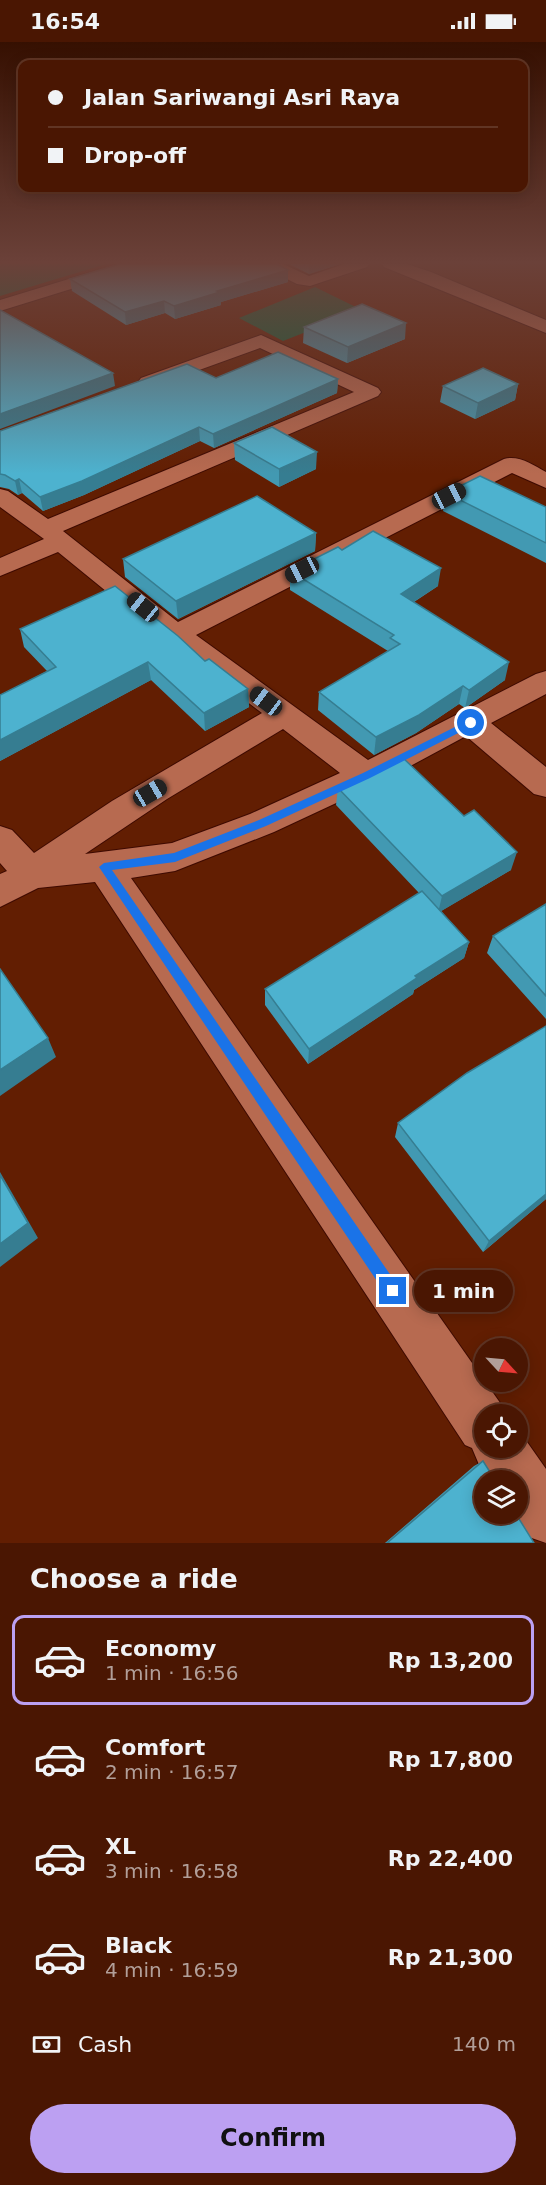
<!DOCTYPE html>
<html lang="en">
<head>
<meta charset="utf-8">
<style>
	body { margin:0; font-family:"DejaVu Sans",sans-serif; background:#511f0c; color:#f1f3f6; height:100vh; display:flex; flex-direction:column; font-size:22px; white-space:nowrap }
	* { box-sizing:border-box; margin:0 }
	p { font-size:20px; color:#b29f99 }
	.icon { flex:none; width:33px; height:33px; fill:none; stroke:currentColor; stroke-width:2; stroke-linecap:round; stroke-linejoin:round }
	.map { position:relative; height:1501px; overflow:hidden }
	.panel { display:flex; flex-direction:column; background:#4a1602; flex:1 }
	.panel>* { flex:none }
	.top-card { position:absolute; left:18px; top:18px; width:510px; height:132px; border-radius:12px; box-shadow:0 3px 15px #0003,0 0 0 2px #613524; display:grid; align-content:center; height:132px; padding:0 30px; background:#4a1602 }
	.needle { width:39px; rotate:116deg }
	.tools { position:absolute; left:474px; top:1296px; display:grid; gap:12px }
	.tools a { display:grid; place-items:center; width:54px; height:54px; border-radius:50%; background:#4a1602; box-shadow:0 3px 15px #0003,0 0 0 2px #613524; font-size:30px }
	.end { position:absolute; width:27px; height:27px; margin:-14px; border:8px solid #1a73e8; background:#fff; box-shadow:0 0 0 3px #fff }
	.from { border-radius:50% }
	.bubble { position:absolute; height:42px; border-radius:21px; background:#4a1602; box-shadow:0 3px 15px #0003,0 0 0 2px #613524; font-size:20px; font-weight:700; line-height:42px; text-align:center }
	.car { position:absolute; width:18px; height:36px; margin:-18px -9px; border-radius:8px; box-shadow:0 0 4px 2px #0007; background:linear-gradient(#222 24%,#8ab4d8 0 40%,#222 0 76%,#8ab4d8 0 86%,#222 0) }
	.top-card b { display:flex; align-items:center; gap:21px; height:57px; font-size:22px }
	.top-card b+b { border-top:2px solid #613524 }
	.top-card i { width:15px; height:15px; background:#f1f3f6 }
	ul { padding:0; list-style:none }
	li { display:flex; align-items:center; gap:18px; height:90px; margin:0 12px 9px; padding:0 18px; border:3px solid transparent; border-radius:12px }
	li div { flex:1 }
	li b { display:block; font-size:22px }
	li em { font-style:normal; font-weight:700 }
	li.active { border-color:#bca0f2 }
	li>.icon { width:54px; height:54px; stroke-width:1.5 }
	h2 { padding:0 30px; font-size:27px; line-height:72px }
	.pay { display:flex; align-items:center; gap:15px; height:66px; padding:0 30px; font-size:22px }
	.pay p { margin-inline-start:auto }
	.button { display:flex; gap:12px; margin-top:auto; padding:12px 30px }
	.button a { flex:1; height:69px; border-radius:36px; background:#bca0f2; color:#111; font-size:24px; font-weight:700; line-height:69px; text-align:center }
	.status { display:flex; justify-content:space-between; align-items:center; height:42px; padding:0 30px; background:#4a1602; direction:ltr }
	.status svg { height:16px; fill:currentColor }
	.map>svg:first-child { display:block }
	.green { fill:#02643f }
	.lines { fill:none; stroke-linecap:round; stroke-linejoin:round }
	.minor-casing { stroke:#3e0a00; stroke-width:2 }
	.minor { fill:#b76a50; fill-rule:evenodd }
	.wall { fill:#4299b2 }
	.shaded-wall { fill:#367d91 }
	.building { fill:#4db2cf; stroke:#367d91; stroke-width:1.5 }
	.route { fill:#1a73e8 }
</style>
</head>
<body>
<div class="status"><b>16:54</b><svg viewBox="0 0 49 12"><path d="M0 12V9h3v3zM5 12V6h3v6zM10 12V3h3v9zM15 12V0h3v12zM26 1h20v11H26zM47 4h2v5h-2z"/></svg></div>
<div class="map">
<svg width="546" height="1501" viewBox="0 0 546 1501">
	<rect width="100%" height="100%" fill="#621e02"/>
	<!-- green -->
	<path class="green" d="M0,222H106L0,254Z
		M315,245L362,268L283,299L239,276Z"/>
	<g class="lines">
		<!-- minor casing -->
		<g class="minor-casing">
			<path id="minor" d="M118,222H144L142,225L0,269V258Z
				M261,222H283L309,234L344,222H369L367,225L310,244L297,242L263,225Z
				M382,222H407L431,230L546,278V291L384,225Z
				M261,293L378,346L381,350L378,354L63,489L178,580L504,417C519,413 533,423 546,430V446L512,431L196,593L368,718L536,632L546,629V652L491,681L546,725V755L534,752L466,694L377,742L274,790L175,829L131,836L503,1365L506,1372H484V1406H518V1387L546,1427V1501L526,1494L511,1472H518V1438H489L480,1425L472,1406L465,1403L95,840L38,846L0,865V832L7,829L0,821V784L12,788L34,811L112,759L262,671L166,598L58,510L0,534V516L44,497L0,465V447L8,449L48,477L354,350L260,306L155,344H141L138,340L141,336ZM283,687L340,731L250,772L172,801L85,812L167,757Z"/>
		</g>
		<!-- minor -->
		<use href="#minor" class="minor"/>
	</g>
	<!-- wall -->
	<path class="wall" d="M289,222H340L309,232Z
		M70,237L288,240L221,260V263L175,277L165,271L126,283L72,249Z
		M304,285L405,297L347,321L303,301Z
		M216,336L338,337L337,351L214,406L200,399L84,453L43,469L22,451L18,453L9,447L0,445V389Z
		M518,342L515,358L475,377L440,360L443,344Z
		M234,401L316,427L279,445L235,418Z
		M446,451L546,465V521L443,469Z
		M316,491L315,509L178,577L125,535L123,517Z
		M342,508L438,544L414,560L505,638L468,664L465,666L459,662L416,691L374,713L318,668L319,650L388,609L290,548V529Z
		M20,587L205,619L248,647L249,665L205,689L151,638L0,719V653L47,629L24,605Z
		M338,746L511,828L441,869L469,900L464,916L414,948L413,952L308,1022L265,963V947L419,851L336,763Z
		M546,862V977L487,911L493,894Z
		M546,984V1157L483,1210L395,1095L398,1081Z
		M483,1419L534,1501H385L474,1424Z"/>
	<!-- shaded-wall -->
	<path class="shaded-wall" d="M309,222H340L309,232Z
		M288,228V240L221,260V263L175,277L174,264L217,249Z
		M164,259L165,271L126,283L125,270Z
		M406,281L405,297L347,321L348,305Z
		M113,331L115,344L0,387V372Z
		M338,337L337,351L214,406L213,392Z
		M518,342L515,358L475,377L478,361Z
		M199,385L200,399L84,453L43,469L40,455Z
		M317,410L316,427L279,445V427Z
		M19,437L22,451L18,453L15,439Z
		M316,491L315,509L178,577L176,559Z
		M441,526L438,544L398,570L401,552Z
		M148,620L151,638L0,719V698Z
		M509,620L505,638L465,666L469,648Z
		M463,644L459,662L416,691L374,713L376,695Z
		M248,647L249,665L205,689L204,671Z
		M517,810L511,828L438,871L442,854Z
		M469,900L464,916L414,948L413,952L308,1022L309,1007L415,934Z
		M48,996L56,1015L0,1054V1028Z
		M0,1130L38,1196L0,1225Z
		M546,1152V1157L483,1210L489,1199Z"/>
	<!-- building -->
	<path class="building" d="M120,222H277L288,228L217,249L220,250L174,264L164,259L125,270L70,237Z
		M362,262L406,281L348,305L304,285Z
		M0,268L113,331L0,372Z
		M278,310L338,337L213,392L199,385L82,439L40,455L19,437L15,439L5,433L0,432V389L187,322L216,336Z
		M483,326L518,342L478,361L443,344Z
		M272,385L317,410L279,427L234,401Z
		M480,434L546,465V501L446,451Z
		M257,454L316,491L176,559L123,517Z
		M373,489L441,526L401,552L509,620L472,646L469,648L463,644L419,673L376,695L319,650L400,602L390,596L394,593L290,529L338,505L342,508Z
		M115,544L178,594L205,619L209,617L248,647L204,671L148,620L0,698V653L56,625L20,587Z
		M402,715L464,774L474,768L517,810L442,854L338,746Z
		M422,849L469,900L415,934L417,936L309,1007L265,947Z
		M546,862V954L493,894Z
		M0,927L48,996L0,1028Z
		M546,984V1152L489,1199L398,1081L467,1031Z
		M0,1133L28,1181L0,1202Z
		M483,1419L495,1438H484V1472H516L534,1501H387Z"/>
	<!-- sky -->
	<linearGradient id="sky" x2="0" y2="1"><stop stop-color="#361001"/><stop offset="0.51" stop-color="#6b4139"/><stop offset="1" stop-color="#6b4139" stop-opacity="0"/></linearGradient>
	<rect width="546" height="432" fill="url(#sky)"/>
	<!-- route -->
	<path class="route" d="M471,677L474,678V683L370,736L266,784L175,820L112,828L398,1244L400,1249L398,1254L393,1256L387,1254L99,825L104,821L174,811L259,778L363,731Z"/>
</svg>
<div class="tools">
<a><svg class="needle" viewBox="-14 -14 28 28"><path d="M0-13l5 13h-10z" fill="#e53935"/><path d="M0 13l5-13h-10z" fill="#b29f99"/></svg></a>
<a><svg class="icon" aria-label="locate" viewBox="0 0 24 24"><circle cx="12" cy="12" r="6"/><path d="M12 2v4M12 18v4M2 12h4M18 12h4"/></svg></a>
<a><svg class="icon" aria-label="layers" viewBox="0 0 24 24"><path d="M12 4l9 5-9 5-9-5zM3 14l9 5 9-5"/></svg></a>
</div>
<i class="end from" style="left:471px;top:681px"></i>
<i class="end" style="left:393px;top:1249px"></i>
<div class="bubble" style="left:414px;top:1228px;width:99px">1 min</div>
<i class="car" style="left:449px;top:454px;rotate:63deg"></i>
<i class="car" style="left:302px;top:528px;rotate:243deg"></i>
<i class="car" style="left:143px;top:565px;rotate:309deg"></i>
<i class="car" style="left:266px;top:659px;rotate:307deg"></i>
<i class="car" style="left:150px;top:751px;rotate:60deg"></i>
<div class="top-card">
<b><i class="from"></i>Jalan Sariwangi Asri Raya</b>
<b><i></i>Drop-off</b>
</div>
</div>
<section class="panel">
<h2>Choose a ride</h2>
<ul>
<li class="active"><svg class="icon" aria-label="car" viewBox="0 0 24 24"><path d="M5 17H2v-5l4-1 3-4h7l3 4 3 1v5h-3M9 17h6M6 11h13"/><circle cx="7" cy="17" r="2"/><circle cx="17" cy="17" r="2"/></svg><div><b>Economy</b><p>1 min · 16:56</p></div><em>Rp 13,200</em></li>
<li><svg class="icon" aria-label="car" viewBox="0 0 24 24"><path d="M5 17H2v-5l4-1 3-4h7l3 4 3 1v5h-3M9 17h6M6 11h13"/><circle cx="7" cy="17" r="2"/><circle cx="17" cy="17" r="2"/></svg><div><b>Comfort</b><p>2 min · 16:57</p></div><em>Rp 17,800</em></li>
<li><svg class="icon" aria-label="car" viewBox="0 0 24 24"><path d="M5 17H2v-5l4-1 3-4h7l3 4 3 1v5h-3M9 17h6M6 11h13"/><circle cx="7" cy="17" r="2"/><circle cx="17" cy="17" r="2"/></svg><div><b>XL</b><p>3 min · 16:58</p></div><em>Rp 22,400</em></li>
<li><svg class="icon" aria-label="car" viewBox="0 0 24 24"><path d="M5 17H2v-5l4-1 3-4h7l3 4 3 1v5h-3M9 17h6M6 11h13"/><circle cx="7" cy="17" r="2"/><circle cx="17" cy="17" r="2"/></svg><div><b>Black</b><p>4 min · 16:59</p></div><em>Rp 21,300</em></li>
</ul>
<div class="pay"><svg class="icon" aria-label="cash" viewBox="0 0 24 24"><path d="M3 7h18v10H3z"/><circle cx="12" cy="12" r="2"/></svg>Cash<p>140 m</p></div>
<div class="button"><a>Confirm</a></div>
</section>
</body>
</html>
